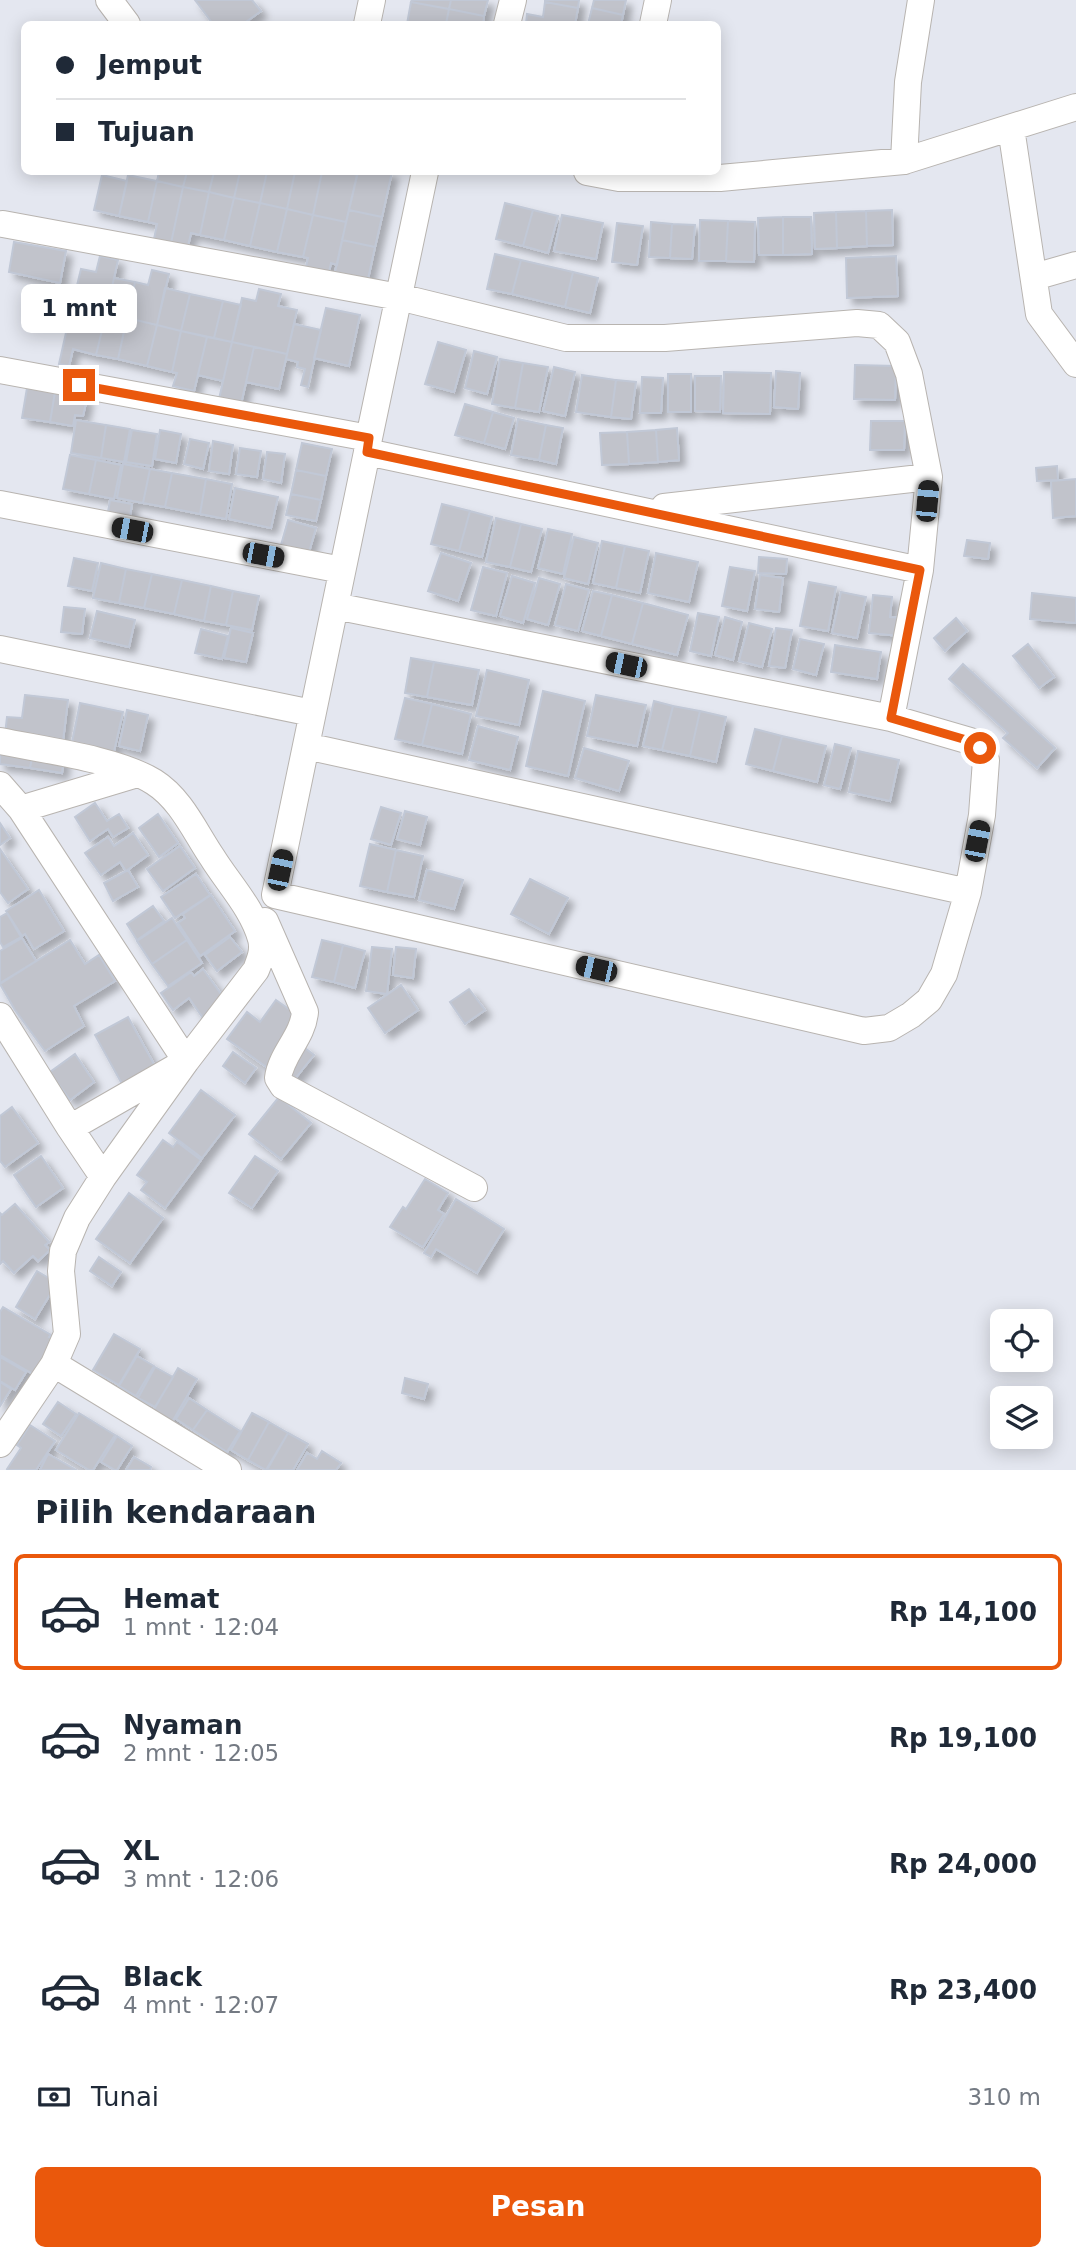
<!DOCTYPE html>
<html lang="id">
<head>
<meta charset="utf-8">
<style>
	body { margin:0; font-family:"DejaVu Sans",sans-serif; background:#f6f6f7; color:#1f2937; height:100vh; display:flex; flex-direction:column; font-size:26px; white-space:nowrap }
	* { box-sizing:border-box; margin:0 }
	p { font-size:23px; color:#747a83 }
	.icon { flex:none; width:38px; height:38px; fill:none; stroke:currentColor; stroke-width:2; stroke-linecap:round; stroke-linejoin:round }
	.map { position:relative; height:1470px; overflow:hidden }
	.side { display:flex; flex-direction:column; background:#fff; flex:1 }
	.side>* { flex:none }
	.banner { position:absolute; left:21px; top:21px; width:700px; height:154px; border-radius:10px; box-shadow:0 4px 18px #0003; display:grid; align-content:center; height:154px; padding:0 35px; background:#fff }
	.buttons { position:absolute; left:990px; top:1309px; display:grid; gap:14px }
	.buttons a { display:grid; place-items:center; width:63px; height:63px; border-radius:10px; background:#fff; box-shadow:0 4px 18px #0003; font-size:35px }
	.end { position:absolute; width:32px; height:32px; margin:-16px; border:9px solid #ea580c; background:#fff; box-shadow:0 0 0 4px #fff }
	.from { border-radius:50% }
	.bubble { position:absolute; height:49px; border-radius:10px; background:#fff; box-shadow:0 4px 18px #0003; font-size:23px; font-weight:700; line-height:49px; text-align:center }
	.car { position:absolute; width:21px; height:42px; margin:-21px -10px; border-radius:9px; box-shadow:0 0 5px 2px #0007; background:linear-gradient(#222 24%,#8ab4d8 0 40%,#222 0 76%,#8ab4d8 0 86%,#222 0) }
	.banner b { display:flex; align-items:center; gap:24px; height:66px; font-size:26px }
	.banner b+b { border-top:2px solid #e0e1e3 }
	.banner i { width:18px; height:18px; background:#1f2937 }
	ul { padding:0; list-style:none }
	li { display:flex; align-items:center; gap:21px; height:116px; margin:0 14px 10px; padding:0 21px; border:4px solid transparent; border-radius:10px }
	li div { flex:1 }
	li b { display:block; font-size:26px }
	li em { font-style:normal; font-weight:700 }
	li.current { border-color:#ea580c }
	li>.icon { width:63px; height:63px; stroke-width:1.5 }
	h2 { padding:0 35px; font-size:32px; line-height:84px }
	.pay { display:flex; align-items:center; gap:18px; height:77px; padding:0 35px; font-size:26px }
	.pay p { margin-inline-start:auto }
	.action { display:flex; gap:14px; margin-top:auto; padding:14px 35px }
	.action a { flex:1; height:80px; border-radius:10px; background:#ea580c; color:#fff; font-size:28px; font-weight:700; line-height:80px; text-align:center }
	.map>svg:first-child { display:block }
	.building { fill:#c1c3cb; stroke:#c1c8d6; stroke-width:2; filter:url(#shadow) }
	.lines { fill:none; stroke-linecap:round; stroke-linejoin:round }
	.minor-casing { stroke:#b8b4b0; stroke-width:28 }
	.minor { stroke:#fff; stroke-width:26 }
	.route { stroke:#ea580c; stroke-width:9 }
</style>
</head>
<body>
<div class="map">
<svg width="1076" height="1470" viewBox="0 0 1076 1470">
	<defs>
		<filter id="shadow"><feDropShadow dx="6" dy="6" stdDeviation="3.5" flood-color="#0004"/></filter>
	</defs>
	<rect width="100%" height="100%" fill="#e4e7f0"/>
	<!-- building -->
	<path class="building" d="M195,0H252L261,11L243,24H213Z
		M412,0H451L449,9L411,2Z
		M451,0H488L484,16L449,9Z
		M545,0H579L578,8L545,2Z
		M594,0H626L623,15L592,8Z
		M411,2L449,9L446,24H407Z
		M545,2L578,8L575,24H526L527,14L543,17Z
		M592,8L623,15L621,24H588Z
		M449,9L484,16L483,24H446Z
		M159,172H187L183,187L157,181Z
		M187,172H214L209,192L183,187Z
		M214,172H240L234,198L209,192Z
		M240,172H267L260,203L234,198Z
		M267,172H295L287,209L260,203Z
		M295,172H322L313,215L287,209Z
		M322,172H351V173L357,175L346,222L313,215Z
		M358,172H392L382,217L349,210Z
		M102,175L127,181L119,216L94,210Z
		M128,175L157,181L148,222L119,216Z
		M157,181L183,187L171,243L154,239L157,224L148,222Z
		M183,187L209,192L200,235L191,233L188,246L171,243Z
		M209,192L234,198L224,240L200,235Z
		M234,198L260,203L250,246L224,240Z
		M260,203L287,209L277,252L250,246Z
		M505,203L533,210L523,246L496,239Z
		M287,209L313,215L303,257L277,252Z
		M349,210L382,217L375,247L342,240Z
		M533,210L558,216L548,253L523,246Z
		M892,210L893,245L867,246L866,211Z
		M866,211L867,246L837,248L836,212Z
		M836,212L837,248L815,249L814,213Z
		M313,215L346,222L337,265L331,263L328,276L305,271L308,258L303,257Z
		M562,215L603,223L596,259L554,251Z
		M783,217H811L812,254L783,255Z
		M783,217V255H759L758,218Z
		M700,220L728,221L726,261H699Z
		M728,221L755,222L754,262L726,261Z
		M651,222L672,224L670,258L649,257Z
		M617,223L643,226L637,265L612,262Z
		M672,224L695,225L692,259L670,258Z
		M342,240L375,247L368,279L335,272Z
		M14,242L66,251L60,283L9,272Z
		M495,254L521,260L512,294L487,289Z
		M100,256L118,260L106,314L72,306L81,269L96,272Z
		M896,256L898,296L847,298L846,258Z
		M521,260L573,272L565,307L512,294Z
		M152,270L169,274L157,325L127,318L135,282L148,285Z
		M573,272L598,278L590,313L565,307Z
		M114,278L135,282L127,318L106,314Z
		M165,288L190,294L181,331L157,325Z
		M259,289L281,294L278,306L297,310L287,354L232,342L242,298L256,301Z
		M190,294L223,301L214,338L181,331Z
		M223,301L241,305L232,342L214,338Z
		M72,306L106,314L96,355L73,349L69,366L59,364Z
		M326,308L360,315L349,366L314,358Z
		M106,314L127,318L118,359L96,355Z
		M127,318L157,325L147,366L118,359Z
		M294,324L321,330L308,387L301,385L305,369L297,367L298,362L286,359Z
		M157,325L181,331L172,372L147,366Z
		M181,331L207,337L194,391L173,386L177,373L172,372Z
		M207,337L232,342L223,381L198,375Z
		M232,342L254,347L241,404L219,399Z
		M438,342L466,350L454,392L425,384Z
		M254,347L287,354L279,389L246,382Z
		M474,351L497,357L487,394L465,388Z
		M500,359L523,363L515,408L492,404Z
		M523,363L548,367L539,412L515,408Z
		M855,365L896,366L895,400L854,399Z
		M554,367L575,372L565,416L543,411Z
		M776,371L800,373L798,409L774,407Z
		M724,372L771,373L770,414L723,413Z
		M668,374H691V412H668Z
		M582,375L616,380L611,417L576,412Z
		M695,376H721L720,412L695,411Z
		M642,377L663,378L661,413H640Z
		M616,380L636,382L631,419L611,417Z
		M27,388L55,392L50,422L22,418Z
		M55,392L87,398L83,416L75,415L73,426L50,422Z
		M465,404L493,412L484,443L455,435Z
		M493,412L514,418L505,449L484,443Z
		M518,419L546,425L539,460L511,455Z
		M76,420L106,425L101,458L71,453Z
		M871,421H905L904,450H870Z
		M106,425L130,429L124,462L101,458Z
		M546,425L563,428L556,464L539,460Z
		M677,428L679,460L658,462L656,430Z
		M132,430L157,434L152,466L126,462Z
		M160,430L181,434L176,463L155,459Z
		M656,430L658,462L629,464L627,432Z
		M627,432L629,464L602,465L600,433Z
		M190,439L209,443L203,469L184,464Z
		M213,441L233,445L229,474L209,471Z
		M302,443L332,449L326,476L296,470Z
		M240,448L261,451L257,477L236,474Z
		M267,452L285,454L281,483L263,479Z
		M70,455L96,460L89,494L63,489Z
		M96,460L121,465L114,499L89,494Z
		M123,464L150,469L143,503L117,498Z
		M1057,466L1058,480L1037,481L1036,468Z
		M150,469L172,473L165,507L143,503Z
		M296,470L326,476L321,500L291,494Z
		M172,473L206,479L200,514L165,507Z
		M206,479L232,484L226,519L200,514Z
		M1076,479V516L1053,518L1051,481Z
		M235,488L278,497L271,528L229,519Z
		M291,494L321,500L316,521L286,515Z
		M110,500L132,504L128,528L106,524Z
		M442,504L470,511L459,551L431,544Z
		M470,511L492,517L482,557L459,551Z
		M496,518L521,524L510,567L486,562Z
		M288,520L316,528L309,552L281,545Z
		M521,524L542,529L531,572L510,567Z
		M548,529L572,534L563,574L538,568Z
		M574,537L598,543L588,584L564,578Z
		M967,540L990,543L988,559L964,556Z
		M602,541L625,546L616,588L593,583Z
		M625,546L649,551L640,593L616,588Z
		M441,553L471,563L458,601L428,591Z
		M656,553L698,562L689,602L648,593Z
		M759,557L787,559L786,574L758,573Z
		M74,558L98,563L92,591L68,586Z
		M101,563L126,569L119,603L93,598Z
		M483,567L507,573L496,616L471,610Z
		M730,567L755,571L747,611L722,606Z
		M126,569L152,574L144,608L119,603Z
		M152,574L182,580L174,614L144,608Z
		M760,575L783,578L779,612L755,609Z
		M512,576L535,583L523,623L500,616Z
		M539,578L560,584L548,625L527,619Z
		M182,580L211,586L204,621L174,614Z
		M809,582L836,587L828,631L800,626Z
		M566,584L589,590L578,631L555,625Z
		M211,586L233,591L226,625L204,621Z
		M233,591L259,596L252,630L226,625Z
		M593,591L612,595L601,636L582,631Z
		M841,592L866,597L857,638L832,633Z
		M1032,593L1076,598V623L1030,619Z
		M612,595L643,603L632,644L601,636Z
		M873,595L892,597L890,617L902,618L900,636L869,633Z
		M643,603L688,615L677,655L632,644Z
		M64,607L85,609L82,634L61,632Z
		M97,611L135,620L129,647L90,638Z
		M698,613L719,617L711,656L690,651Z
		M725,617L742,622L733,660L715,655Z
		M956,618L967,631L945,651L934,638Z
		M749,623L772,629L762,667L739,661Z
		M231,628L253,633L246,662L224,658Z
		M776,628L792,630L785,668L769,666Z
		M201,629L228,636L222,659L195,653Z
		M800,639L824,644L816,675L793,669Z
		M1028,644L1054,677L1039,688L1013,656Z
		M835,645L881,652L877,679L831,672Z
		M411,658L434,662L427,697L405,693Z
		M434,662L479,670L472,705L427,697Z
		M963,664L1055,748L1037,768L1003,738L1008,733L949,679Z
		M487,670L529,680L519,725L476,716Z
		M543,691L585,701L568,776L526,766Z
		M25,695L68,700L63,741L5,734L7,717L22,718Z
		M596,695L646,705L637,746L587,736Z
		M405,698L432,704L422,745L395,739Z
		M654,701L673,706L662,750L643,746Z
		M80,703L123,712L113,756L71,747Z
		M432,704L471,714L462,754L422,745Z
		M673,706L700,711L690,756L662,750Z
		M127,710L148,715L140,751L119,746Z
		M700,711L726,717L716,762L690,756Z
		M478,726L518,737L510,770L469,760Z
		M755,729L782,736L773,771L746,764Z
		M782,736L826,746L817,782L773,771Z
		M835,744L851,748L840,789L824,785Z
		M584,748L629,761L619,791L575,778Z
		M0,749L33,753L30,768L0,764Z
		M858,751L899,760L890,801L849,792Z
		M33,753L64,758L62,773L30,768Z
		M95,803L107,821L119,814L128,828L113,837L108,829L90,841L75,817Z
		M381,807L401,813L391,845L371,839Z
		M405,811L427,817L420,845L397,839Z
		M158,814L178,843L159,857L139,828Z
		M0,823L10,838L0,845Z
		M133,833L148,855L126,871L120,862L101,875L85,853L108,837L114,846Z
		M370,844L396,850L387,892L360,886Z
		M180,846L195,868L163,891L147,869Z
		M0,849L28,889L8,903L0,892Z
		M396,850L423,856L414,897L387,892Z
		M128,870L138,887L113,901L104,883Z
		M427,870L463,880L454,909L419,900Z
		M196,874L210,895L175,918L161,897Z
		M530,879L568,898L549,934L511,914Z
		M39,890L64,931L34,949L25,934L22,936L6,911Z
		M211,895L235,931L200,956L178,923L185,918L183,914Z
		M153,906L164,921L137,940L127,924Z
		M7,913L21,937L3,947L0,942V917Z
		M172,918L187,940L152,964L137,941Z
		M230,937L242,952L217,971L205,955Z
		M22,938L36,961L0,983V951Z
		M70,940L85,964L99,955L115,981L74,1006L84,1026L45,1051L15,1010L0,984Z
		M187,940L202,963L168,986L152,964Z
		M322,940L343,945L334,982L312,977Z
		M343,945L365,951L355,988L334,982Z
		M372,947L392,949L387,994L366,991Z
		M396,947L416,949L413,978L393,975Z
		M203,969L226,1001L203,1018L189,998L173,1010L161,993L191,972L194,976Z
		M401,985L418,1010L385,1033L368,1008Z
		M469,989L485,1010L465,1024L450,1002Z
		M276,1000L303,1019L268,1068L227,1039L247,1012L260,1022Z
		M128,1017L155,1066L122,1084L95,1035Z
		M301,1045L314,1055L294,1080L281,1071Z
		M233,1052L256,1068L245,1083L223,1066Z
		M75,1054L94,1082L70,1100L50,1072Z
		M201,1090L235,1115L202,1158L169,1133Z
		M279,1097L311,1123L281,1159L249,1134Z
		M12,1107L38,1143L5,1167L0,1161V1116Z
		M163,1140L173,1147L177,1142L201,1160L165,1208L141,1190L147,1182L137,1175Z
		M41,1156L63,1188L36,1207L14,1175Z
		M255,1156L278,1171L252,1208L229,1193Z
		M425,1179L448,1193L438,1210L444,1214L423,1247L390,1227L403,1207L406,1209Z
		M129,1193L163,1218L130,1263L96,1239Z
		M456,1199L504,1229L477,1273L436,1249L431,1257L424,1253Z
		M15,1204L49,1242L45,1245L50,1250L38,1261L33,1256L14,1273L3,1261L0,1264V1213L2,1215Z
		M99,1257L121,1272L112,1286L90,1271Z
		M37,1271L57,1283L35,1319L16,1307Z
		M3,1307L51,1335L49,1337L58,1342L38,1377L0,1355V1312Z
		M114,1334L140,1349L119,1385L93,1370Z
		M137,1356L154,1366L136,1396L119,1386Z
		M0,1357L26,1372L15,1390L0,1381Z
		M155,1367L173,1377L155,1407L138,1398Z
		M178,1368L197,1379L168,1429L149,1418Z
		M405,1378L428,1384L424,1399L402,1393Z
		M0,1382L11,1389L0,1406Z
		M189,1398L207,1410L193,1430L176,1419Z
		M58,1402L76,1414L61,1436L43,1424Z
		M207,1410L240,1431L227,1452L193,1430Z
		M79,1413L115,1435L93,1470H89L56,1450Z
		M252,1413L269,1422L248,1460L231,1450Z
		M269,1422L288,1433L266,1470L248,1460Z
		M30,1425L55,1441L36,1470H8L7,1469L21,1448L17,1445Z
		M288,1433L308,1444L293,1470H267Z
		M117,1436L132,1446L117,1470H115L101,1462Z
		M322,1451L341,1463L336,1470H297L307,1453L317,1459Z
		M48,1454L76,1470H40Z
		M134,1457L151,1467L150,1470H126Z"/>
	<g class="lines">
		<!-- minor casing -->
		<g class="minor-casing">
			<path id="minor" d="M109,0L127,24
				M367,24L372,0
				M507,24L513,0
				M653,24L658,0
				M1011,128L1039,314L1076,364
				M904,161L908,82L921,0
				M587,172L619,178H720L904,161L1076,107
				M3,224L399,297L566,338H665L857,323L879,325L897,342L909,374L929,477L920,570L891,718
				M1034,277L1076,265
				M0,370L369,438
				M367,452L920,570
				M0,504L342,570
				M664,507L929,477
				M335,606L891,718L970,741L980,748L986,760L982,815L968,892L944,974L929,1000L911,1015L889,1028L864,1031L275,895C305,748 336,600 367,452L369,438L425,172
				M0,649L312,713
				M0,741C43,750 117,759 154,782C181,799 195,832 212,857C228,883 253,909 261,939C264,950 260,960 256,970L186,1061L103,1177L77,1218L63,1251L61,1271L67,1334L54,1364L0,1444
				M306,746L968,892
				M0,785L21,809L186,1061
				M21,809L137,774
				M265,921L305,1012C303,1037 281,1054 278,1078L283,1086L474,1188
				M0,1016L70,1128L103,1177
				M70,1128L178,1066
				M54,1364L228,1470"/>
		</g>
		<!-- minor -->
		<use href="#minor" class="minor"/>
	</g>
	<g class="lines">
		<!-- route -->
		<path class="route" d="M79,385L369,438L367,452L920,570L891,718L970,741L980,748"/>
	</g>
</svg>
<div class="buttons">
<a><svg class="icon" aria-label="locate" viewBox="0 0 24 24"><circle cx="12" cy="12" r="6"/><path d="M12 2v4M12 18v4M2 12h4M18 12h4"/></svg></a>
<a><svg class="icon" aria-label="layers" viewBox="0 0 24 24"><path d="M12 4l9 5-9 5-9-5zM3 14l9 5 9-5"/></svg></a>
</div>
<i class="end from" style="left:980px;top:748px"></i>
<i class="end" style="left:79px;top:385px"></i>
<div class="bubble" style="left:21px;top:284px;width:116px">1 mnt</div>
<i class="car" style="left:927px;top:501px;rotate:5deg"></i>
<i class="car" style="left:132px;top:530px;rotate:281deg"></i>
<i class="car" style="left:263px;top:555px;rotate:101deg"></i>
<i class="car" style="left:626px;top:665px;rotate:282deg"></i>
<i class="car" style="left:977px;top:841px;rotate:11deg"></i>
<i class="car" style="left:280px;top:870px;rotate:12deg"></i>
<i class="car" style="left:596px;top:969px;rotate:283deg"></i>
<div class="banner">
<b><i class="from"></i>Jemput</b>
<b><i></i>Tujuan</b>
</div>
</div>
<section class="side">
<h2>Pilih kendaraan</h2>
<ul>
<li class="current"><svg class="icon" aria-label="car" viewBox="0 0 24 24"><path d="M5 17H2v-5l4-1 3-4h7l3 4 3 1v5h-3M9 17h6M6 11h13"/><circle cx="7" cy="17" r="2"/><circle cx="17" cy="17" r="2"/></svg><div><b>Hemat</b><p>1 mnt · 12:04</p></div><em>Rp 14,100</em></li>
<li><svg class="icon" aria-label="car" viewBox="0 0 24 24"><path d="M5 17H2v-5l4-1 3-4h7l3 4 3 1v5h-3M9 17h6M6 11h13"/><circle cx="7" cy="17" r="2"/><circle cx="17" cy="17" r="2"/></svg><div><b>Nyaman</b><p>2 mnt · 12:05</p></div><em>Rp 19,100</em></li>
<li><svg class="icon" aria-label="car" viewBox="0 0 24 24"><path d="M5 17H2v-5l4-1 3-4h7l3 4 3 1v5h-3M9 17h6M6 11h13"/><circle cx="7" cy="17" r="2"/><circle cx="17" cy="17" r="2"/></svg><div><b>XL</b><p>3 mnt · 12:06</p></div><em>Rp 24,000</em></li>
<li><svg class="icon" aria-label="car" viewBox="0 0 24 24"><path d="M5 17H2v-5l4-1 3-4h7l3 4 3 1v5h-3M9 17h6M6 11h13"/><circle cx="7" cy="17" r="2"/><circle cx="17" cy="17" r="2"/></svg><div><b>Black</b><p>4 mnt · 12:07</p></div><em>Rp 23,400</em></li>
</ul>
<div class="pay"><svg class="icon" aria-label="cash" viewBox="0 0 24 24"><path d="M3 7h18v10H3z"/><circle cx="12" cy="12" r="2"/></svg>Tunai<p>310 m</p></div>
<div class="action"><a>Pesan</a></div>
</section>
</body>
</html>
